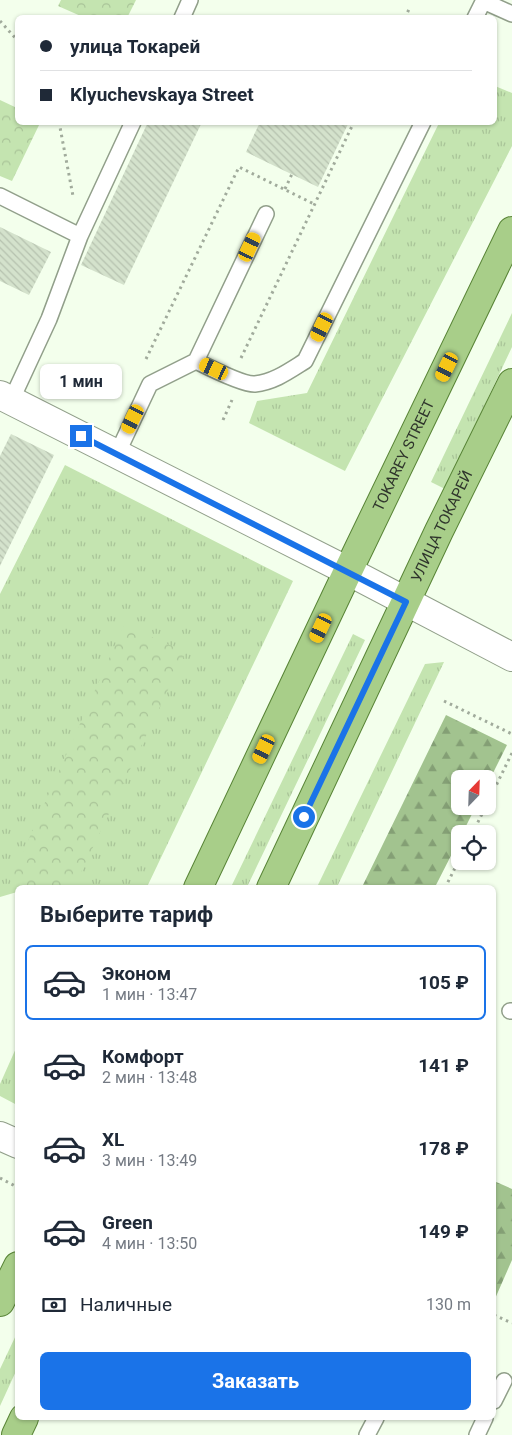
<!DOCTYPE html>
<html lang="ru">
<head>
<meta charset="utf-8">
<style>
	body { margin:0; font-family:Roboto,sans-serif; background:#f2f2f3; color:#1f2937; height:100vh; display:flex; flex-direction:column; font-size:19px; white-space:nowrap }
	* { box-sizing:border-box; margin:0 }
	p { font-size:16px; color:#747a83 }
	.icon { flex:none; width:28px; height:28px; fill:none; stroke:currentColor; stroke-width:2; stroke-linecap:round; stroke-linejoin:round }
	.map { position:relative; flex:1; overflow:hidden }
	.sheet { position:absolute; left:15px; top:885px; width:481px; height:535px; display:flex; flex-direction:column; background:#fff; border-radius:8px; box-shadow:0 1px 4px #0004 }
	.sheet>* { flex:none }
	.top-card { position:absolute; left:15px; top:15px; width:482px; height:110px; border-radius:8px; box-shadow:0 1px 4px #0004; display:grid; align-content:center; height:110px; padding:0 25px; background:#fff }
	.needle { width:32px; rotate:23deg }
	.fabs { position:absolute; left:451px; top:770px; display:grid; gap:10px }
	.fabs a { display:grid; place-items:center; width:45px; height:45px; border-radius:8px; background:#fff; box-shadow:0 1px 4px #0004; font-size:25px }
	.end { position:absolute; width:22px; height:22px; margin:-11px; border:6px solid #1a73e8; background:#fff; box-shadow:0 0 0 2px #fff }
	.from { border-radius:50% }
	.bubble { position:absolute; height:35px; border-radius:8px; background:#fff; box-shadow:0 1px 4px #0004; font-size:16px; font-weight:700; line-height:35px; text-align:center }
	.car { position:absolute; width:15px; height:30px; margin:-15px -8px; border-radius:6px; box-shadow:0 0 4px 1px #0007; background:linear-gradient(#f5c518 24%,#345 0 40%,#f5c518 0 76%,#345 0 86%,#f5c518 0) }
	.top-card b { display:flex; align-items:center; gap:18px; height:48px; font-size:19px }
	.top-card b+b { border-top:1px solid #e0e1e3 }
	.top-card i { width:12px; height:12px; background:#1f2937 }
	ul { padding:0; list-style:none }
	li { display:flex; align-items:center; gap:15px; height:75px; margin:0 10px 8px; padding:0 15px; border:2px solid transparent; border-radius:8px }
	li div { flex:1 }
	li b { display:block; font-size:19px }
	li em { font-style:normal; font-weight:700 }
	li.selected { border-color:#1a73e8 }
	li>.icon { width:45px; height:45px; stroke-width:1.5 }
	h2 { padding:0 25px; font-size:22px; line-height:60px }
	.pay { display:flex; align-items:center; gap:12px; height:55px; padding:0 25px; font-size:19px }
	.pay p { margin-inline-start:auto }
	.action { display:flex; gap:10px; margin-top:auto; padding:10px 25px }
	.action a { flex:1; height:58px; border-radius:8px; background:#1a73e8; color:#fff; font-size:20px; font-weight:700; line-height:58px; text-align:center }
	.map>svg:first-child { display:block }
	.grass { fill:url(#grass-tufts) }
	.forest { fill:url(#forest-firs) }
	.park { fill:url(#park-crowns) }
	.building { fill:url(#building-back-hatch) }
	.lines { fill:none; stroke-linecap:round; stroke-linejoin:round }
	.service-casing { stroke:#919f8a; stroke-width:18 }
	.minor-casing { stroke:#919f8a; stroke-width:30 }
	.primary-casing { stroke:#588436; stroke-width:30 }
	.path { stroke:#a1ab9c; stroke-width:3; stroke-dasharray:2.5 4; stroke-linecap:butt }
	.service { stroke:#fff; stroke-width:15 }
	.minor { stroke:#fff; stroke-width:28 }
	.primary { stroke:#a8ce89; stroke-width:28 }
	.route { stroke:#1a73e8; stroke-width:6 }
	.labels { text-anchor:middle; stroke-width:5; stroke-linejoin:round; paint-order:stroke }
	.street-label { font-size:15px; fill:#2f352c; stroke:#f3ffec }
</style>
</head>
<body>
<div class="map">
<svg width="512" height="1435" viewBox="0 0 512 1435">
	<defs>
		<pattern id="grass-tufts" width="24" height="20" patternUnits="userSpaceOnUse" patternTransform="scale(1.25)"><rect width="24" height="20" fill="#c4e4b0"/><path d="M3 7l-1-3M5 7V3M7 7l1-3M15 17l-1-3M17 17v-4M19 17l1-3" fill="none" stroke="#a9c498"/></pattern>
		<pattern id="forest-firs" width="22" height="20" patternUnits="userSpaceOnUse" patternTransform="scale(1.25)"><rect width="22" height="20" fill="#a2c38f"/><path d="M5 1l3.5 6h-7zM16 11l3.5 6h-7z" fill="#849f75"/></pattern>
		<pattern id="park-crowns" width="20" height="18" patternUnits="userSpaceOnUse" patternTransform="scale(1.25)"><rect width="20" height="18" fill="#c4e4b0"/><path d="M2 6a3 3 0 1 1 6 0M12 15a3 3 0 1 1 6 0" fill="none" stroke="#a9c498"/></pattern>
		<pattern id="building-back-hatch" width="6" height="6" patternUnits="userSpaceOnUse" patternTransform="scale(1.25)"><rect width="6" height="6" fill="#d4e2cc"/><path d="M-1 5l2 2M0 0l6 6M5-1l2 2" fill="none" stroke="#b6c2af"/></pattern>
	</defs>
	<rect width="100%" height="100%" fill="#f3ffec"/>
	<!-- grass -->
	<path class="grass" d="M495,86L512,93V146L345,471L249,423L257,401L307,393L439,123L495,122Z
		M512,313V347L445,489L431,482Z
		M65,465L293,581L147,887L18,888L17,892L0,897V594Z
		M353,634L365,640L247,887H231Z
		M444,662L337,887H317L425,664Z
		M17,1046V1105L0,1096V1084Z
		M17,1333V1369L0,1406V1369Z"/>
	<!-- forest -->
	<path class="forest" d="M446,715L507,745L488,783V779H460V806H476L462,834H460V838L435,887H362Z
		M494,1181L512,1189V1260L494,1301Z"/>
	<!-- park -->
	<path class="park" d="M61,0H136L127,18L83,17L58,6Z
		M0,100L17,108L18,122L40,123L12,181L0,176Z
		M124,625L186,652L74,887H25L10,881Z"/>
	<!-- building -->
	<path class="building" d="M148,122H202L124,285L81,265Z
		M260,122H349L318,187L246,152Z
		M0,227L51,252L29,295L0,281Z
		M11,434L54,455L0,566V456Z"/>
	<g class="lines">
		<!-- service casing -->
		<g class="service-casing">
			<path id="service" d="M483,1L512,14
				M182,18L190,0
				M475,18L484,0
				M0,196L80,236
				M196,361L266,214
				M6,401H11L49,319L80,236L133,122
				M117,454L150,384L196,361C208,367 243,385 255,384C274,382 289,371 305,361L423,122
				M510,1011H512
				M494,1401L504,1381
				M367,1435L376,1418
				M477,1435L485,1418"/>
		</g>
		<!-- minor casing -->
		<g class="minor-casing">
			<path id="minor" d="M0,395L348,571L512,657
				M0,1136L18,1144"/>
		</g>
		<!-- primary casing -->
		<g class="primary-casing">
			<g id="primary">
				<path id="s1" d="M198,888L348,571L512,231"/>
				<path id="s2" d="M271,888L439,531L512,383"/>
				<path d="M0,1302L18,1266"/>
				<path d="M16,1435L24,1418"/>
			</g>
		</g>
		<!-- path -->
		<path class="path" d="M405,18L409,9
			M0,21L18,41
			M59,122L73,196
			M285,189L292,174
			M241,358L354,122
			M146,359L239,167L314,204
			M223,420L232,400
			M444,701L512,734
			M488,802L512,753
			M472,834L486,806
			M445,888L460,858
			M0,1178L15,1186
			M494,1315L512,1323"/>
		<!-- service -->
		<use href="#service" class="service"/>
		<!-- minor -->
		<use href="#minor" class="minor"/>
		<!-- primary -->
		<use href="#primary" class="primary"/>
	</g>
	<g class="lines">
		<!-- route -->
		<path class="route" d="M81,436L406,602L304,817"/>
	</g>
	<g class="labels">
		<!-- street labels -->
		<g class="street-label">
			<text dy="5" stroke="none"><textPath href="#s1" startOffset="479">TOKAREY STREET</textPath></text>
			<text dy="5" stroke="none"><textPath href="#s2" startOffset="400">УЛИЦА ТОКАРЕЙ</textPath></text>
		</g>
	</g>
</svg>
<div class="fabs">
<a><svg class="needle" viewBox="-14 -14 28 28"><path d="M0-13l5 13h-10z" fill="#e53935"/><path d="M0 13l5-13h-10z" fill="#747a83"/></svg></a>
<a><svg class="icon" aria-label="locate" viewBox="0 0 24 24"><circle cx="12" cy="12" r="6"/><path d="M12 2v4M12 18v4M2 12h4M18 12h4"/></svg></a>
</div>
<i class="end from" style="left:304px;top:817px"></i>
<i class="end" style="left:81px;top:436px"></i>
<div class="bubble" style="left:40px;top:364px;width:82px">1 мин</div>
<i class="car" style="left:250px;top:247px;rotate:25deg"></i>
<i class="car" style="left:322px;top:327px;rotate:206deg"></i>
<i class="car" style="left:447px;top:367px;rotate:206deg"></i>
<i class="car" style="left:214px;top:369px;rotate:295deg"></i>
<i class="car" style="left:133px;top:419px;rotate:206deg"></i>
<i class="car" style="left:321px;top:628px;rotate:205deg"></i>
<i class="car" style="left:264px;top:749px;rotate:205deg"></i>
<div class="top-card">
<b><i class="from"></i>улица Токарей</b>
<b><i></i>Klyuchevskaya Street</b>
</div>
<section class="sheet">
<h2>Выберите тариф</h2>
<ul>
<li class="selected"><svg class="icon" aria-label="car" viewBox="0 0 24 24"><path d="M5 17H2v-5l4-1 3-4h7l3 4 3 1v5h-3M9 17h6M6 11h13"/><circle cx="7" cy="17" r="2"/><circle cx="17" cy="17" r="2"/></svg><div><b>Эконом</b><p>1 мин · 13:47</p></div><em>105 ₽</em></li>
<li><svg class="icon" aria-label="car" viewBox="0 0 24 24"><path d="M5 17H2v-5l4-1 3-4h7l3 4 3 1v5h-3M9 17h6M6 11h13"/><circle cx="7" cy="17" r="2"/><circle cx="17" cy="17" r="2"/></svg><div><b>Комфорт</b><p>2 мин · 13:48</p></div><em>141 ₽</em></li>
<li><svg class="icon" aria-label="car" viewBox="0 0 24 24"><path d="M5 17H2v-5l4-1 3-4h7l3 4 3 1v5h-3M9 17h6M6 11h13"/><circle cx="7" cy="17" r="2"/><circle cx="17" cy="17" r="2"/></svg><div><b>XL</b><p>3 мин · 13:49</p></div><em>178 ₽</em></li>
<li><svg class="icon" aria-label="car" viewBox="0 0 24 24"><path d="M5 17H2v-5l4-1 3-4h7l3 4 3 1v5h-3M9 17h6M6 11h13"/><circle cx="7" cy="17" r="2"/><circle cx="17" cy="17" r="2"/></svg><div><b>Green</b><p>4 мин · 13:50</p></div><em>149 ₽</em></li>
</ul>
<div class="pay"><svg class="icon" aria-label="cash" viewBox="0 0 24 24"><path d="M3 7h18v10H3z"/><circle cx="12" cy="12" r="2"/></svg>Наличные<p>130 m</p></div>
<div class="action"><a>Заказать</a></div>
</section>
</div>
</body>
</html>
